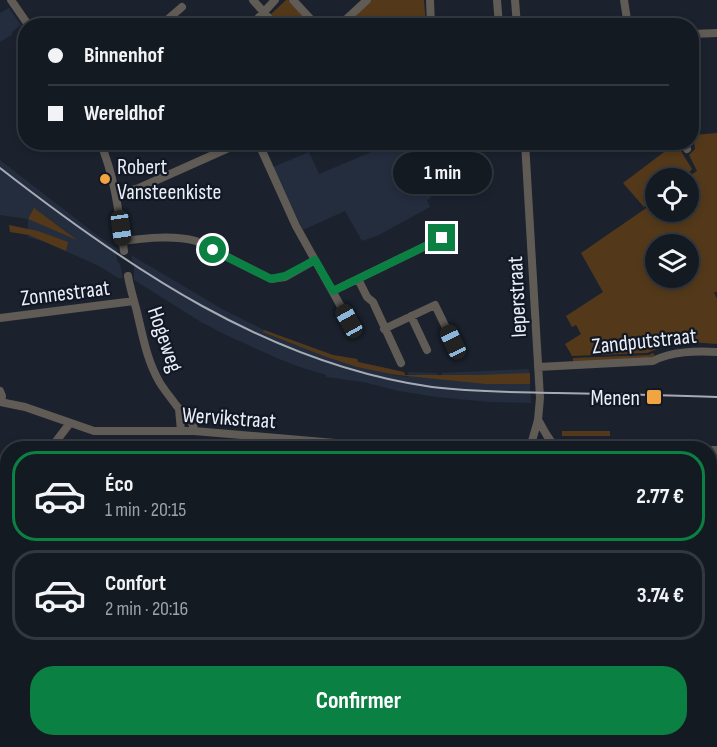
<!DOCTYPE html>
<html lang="fr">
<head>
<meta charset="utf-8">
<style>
	body { margin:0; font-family:"Sofia Sans Condensed",sans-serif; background:#21272f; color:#f1f3f6; height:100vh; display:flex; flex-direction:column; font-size:22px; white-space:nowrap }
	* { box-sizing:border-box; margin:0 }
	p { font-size:20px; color:#9da1a5 }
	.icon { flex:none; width:33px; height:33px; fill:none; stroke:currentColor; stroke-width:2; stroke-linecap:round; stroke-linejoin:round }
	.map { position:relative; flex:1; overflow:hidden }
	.sheet { position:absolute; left:0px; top:441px; width:717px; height:306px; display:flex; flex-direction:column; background:#141a22; border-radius:24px 24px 0 0; box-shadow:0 3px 9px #0003,0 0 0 2px #333840 }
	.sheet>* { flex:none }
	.top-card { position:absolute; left:18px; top:18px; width:681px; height:132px; border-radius:24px; box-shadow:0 3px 9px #0003,0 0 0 2px #333840; display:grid; align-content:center; height:132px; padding:0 30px; background:#141a22 }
	.buttons { position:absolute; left:645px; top:168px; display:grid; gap:12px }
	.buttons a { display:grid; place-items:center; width:54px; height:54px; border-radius:50%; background:#141a22; box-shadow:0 3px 9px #0003,0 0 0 2px #333840; font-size:30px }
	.end { position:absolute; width:27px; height:27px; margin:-14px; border:8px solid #0b8043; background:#fff; box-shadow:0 0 0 3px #fff }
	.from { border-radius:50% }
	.bubble { position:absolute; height:42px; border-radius:21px; background:#141a22; box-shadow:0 3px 9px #0003,0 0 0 2px #333840; font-size:20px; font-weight:700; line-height:42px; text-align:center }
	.car { position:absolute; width:18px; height:36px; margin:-18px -9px; border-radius:8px; box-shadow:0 0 4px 2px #0007; background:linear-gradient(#222 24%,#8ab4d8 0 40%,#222 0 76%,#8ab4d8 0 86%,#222 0) }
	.top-card b { display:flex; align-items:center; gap:21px; height:57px; font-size:22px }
	.top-card b+b { border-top:2px solid #333840 }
	.top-card i { width:15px; height:15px; background:#f1f3f6 }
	ul { padding:10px 0 0; list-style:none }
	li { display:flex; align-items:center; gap:18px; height:90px; margin:0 12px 9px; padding:0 18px; border:3px solid #333840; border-radius:24px }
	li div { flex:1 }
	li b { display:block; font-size:22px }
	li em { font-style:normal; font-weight:700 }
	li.current { border-color:#0b8043 }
	li>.icon { width:54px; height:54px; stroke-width:1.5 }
	.primary-button { display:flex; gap:12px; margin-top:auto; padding:12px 30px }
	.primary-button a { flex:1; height:69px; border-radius:24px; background:#0b8043; color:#fff; font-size:24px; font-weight:700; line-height:69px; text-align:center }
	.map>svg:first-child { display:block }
	.built { fill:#232d3e; fill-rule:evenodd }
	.green { fill:#53391a; fill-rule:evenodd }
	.water { fill:#000226; stroke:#464965; stroke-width:1.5 }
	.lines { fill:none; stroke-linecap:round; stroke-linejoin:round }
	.minor { stroke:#615b56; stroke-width:8 }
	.rail { stroke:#a5aab4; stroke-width:2 }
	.route { stroke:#0b8043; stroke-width:8 }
	.poi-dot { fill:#f1a540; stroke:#121824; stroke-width:2 }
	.labels { text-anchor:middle; stroke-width:4.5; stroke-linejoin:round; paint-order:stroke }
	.poi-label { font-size:22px; fill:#eaeef7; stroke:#121824; text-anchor:start }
	.street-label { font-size:22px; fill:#eaeef7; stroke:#121824 }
</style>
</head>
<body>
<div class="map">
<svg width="717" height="747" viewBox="0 0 717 747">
	<rect width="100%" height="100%" fill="#1b222e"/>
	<!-- built -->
	<path class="built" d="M9,8L21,25L12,32L13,34L0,42V13Z
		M393,143H399L403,146L416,174L418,173L421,180H423L431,198L427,200L430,207L377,236L362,241L345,211L303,230L273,167L309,152L319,174Z
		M0,160L98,236L116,248L118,250L116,252L117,261L120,264L123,278H118L99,266L45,242L28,237V219L0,215ZM34,209L61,228L74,238L28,219Z
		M131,255L222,309L264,330L333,355L357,359L358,362L391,369L393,375L409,377L408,372L438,373L435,376L436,379H444L441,373L529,369L531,403L490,402L437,397L399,391L363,382L326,377V375L300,367L279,359L226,335L201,322L134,280V262L132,261Z
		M710,735L717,739V747H657L660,740H710Z"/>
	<!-- green -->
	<path class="green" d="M286,0H288L309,22L305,25H279L269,16Z
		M372,0H424L426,25L342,26L358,10Z
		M717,133V292H714L717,299V344L690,342L664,346L647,353L572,356L565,344L581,334L576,325L572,327L566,316L603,292L581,253L655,202L656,212H688V178H686L697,171L689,155L695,149L693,135ZM656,244H688V278H656Z
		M676,143L692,169C682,182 671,178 656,178L655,198L644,207L623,183Z
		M34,208L77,240L28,219Z
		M9,225L38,231L68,242L66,251L29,235L10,232Z
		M264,330L333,355L357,359L358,362L404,372L405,375H477L530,373V384H486L397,375L357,367L324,356L263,332Z
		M653,353L655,356L648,358L573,362V358L649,355Z
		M562,431H610V436H562Z
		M562,439H610V444H562Z
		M0,566L8,571V740H148L150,747H0Z
		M273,740H305L310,747H281Z"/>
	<!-- water -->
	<path class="water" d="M0,534L7,537L8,570L5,569L0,578Z
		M0,582L8,587L7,662L0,663Z
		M148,740H180L182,747H150Z"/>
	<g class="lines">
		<!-- minor -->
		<path class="minor" d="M11,0L29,26
			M253,0L276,26
			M293,0L317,26
			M430,0L431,26
			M497,0L499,26
			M515,0L517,26
			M624,0L628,26
			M160,26L182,7
			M251,26L275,0
			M339,26L367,0
			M692,34L717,33
			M100,142C115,177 119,214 124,251
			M258,142L296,226L349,321
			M525,142L540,398L538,420L530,448
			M683,142L687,149
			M116,194L139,188L242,142
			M123,241C147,238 173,235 196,241L271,279L285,277L315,260
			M128,276C130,288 134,300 137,312C143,337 147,361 160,383C165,391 171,398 176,405C183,414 194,419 194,431
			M358,279L367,297L373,302L401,363
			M333,291L442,238
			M411,316L427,350
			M0,318L134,301
			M384,329L435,305L453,342
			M538,367L653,361C672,351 696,351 717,352
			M0,391L2,396L1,402
			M0,402L25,407L94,431H194L347,444L460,448
			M179,409L181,431
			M538,420C545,431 548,441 558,448
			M51,448L70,423
			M710,450H717
			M0,513L8,504
			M710,600L717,606
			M710,728L717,731
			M191,740L193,747
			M269,740L275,747
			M461,740L463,747
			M520,740L523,747
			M427,747L446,740
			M538,747L559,740
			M651,747L653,740"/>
		<!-- rail -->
		<path class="rail" d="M0,168C127,267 268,364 432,387C472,392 513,392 554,393C608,394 663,395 717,397"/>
	</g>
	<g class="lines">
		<!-- route -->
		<path class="route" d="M213,250L271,279L285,276L315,260L333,291L442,238"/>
	</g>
	<!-- markers -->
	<g class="poi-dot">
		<circle cx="105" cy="179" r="6"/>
		<rect x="646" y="389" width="16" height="16" rx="3"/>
	</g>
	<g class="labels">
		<!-- poi labels -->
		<g class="poi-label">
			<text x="117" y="174">Robert<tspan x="117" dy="25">Vansteenkiste</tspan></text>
			<text x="640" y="405" text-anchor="end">Menen</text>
		</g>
		<!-- street labels -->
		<g class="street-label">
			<text transform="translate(65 292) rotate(-7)" y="8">Zonnestraat</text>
			<text transform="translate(516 297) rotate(-93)" y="8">Ieperstraat</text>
			<text transform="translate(166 339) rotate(71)" y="8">Hogeweg</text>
			<text transform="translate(644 340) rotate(-6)" y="8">Zandputstraat</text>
			<text transform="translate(229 417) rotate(4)" y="8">Wervikstraat</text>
		</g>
	</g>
</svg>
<div class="buttons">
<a><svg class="icon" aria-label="locate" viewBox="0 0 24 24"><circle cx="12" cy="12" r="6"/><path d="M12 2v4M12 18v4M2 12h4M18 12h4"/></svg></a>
<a><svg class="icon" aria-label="layers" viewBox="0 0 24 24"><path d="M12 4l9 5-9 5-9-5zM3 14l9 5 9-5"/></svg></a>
</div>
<i class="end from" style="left:213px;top:250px"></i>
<i class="end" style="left:442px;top:238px"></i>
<div class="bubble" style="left:393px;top:152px;width:99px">1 min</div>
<i class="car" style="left:121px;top:228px;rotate:172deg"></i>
<i class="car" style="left:349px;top:321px;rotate:331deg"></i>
<i class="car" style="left:453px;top:342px;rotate:335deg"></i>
<div class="top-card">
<b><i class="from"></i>Binnenhof</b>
<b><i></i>Wereldhof</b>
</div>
<section class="sheet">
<ul>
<li class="current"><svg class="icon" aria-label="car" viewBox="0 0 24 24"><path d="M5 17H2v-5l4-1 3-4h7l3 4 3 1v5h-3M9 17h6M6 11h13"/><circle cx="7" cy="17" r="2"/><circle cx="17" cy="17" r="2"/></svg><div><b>Éco</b><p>1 min · 20:15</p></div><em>2.77 €</em></li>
<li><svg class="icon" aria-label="car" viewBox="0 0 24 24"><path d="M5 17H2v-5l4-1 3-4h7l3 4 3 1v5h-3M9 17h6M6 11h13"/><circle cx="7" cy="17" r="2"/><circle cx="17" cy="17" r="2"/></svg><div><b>Confort</b><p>2 min · 20:16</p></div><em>3.74 €</em></li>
</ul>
<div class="primary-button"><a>Confirmer</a></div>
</section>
</div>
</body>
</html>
